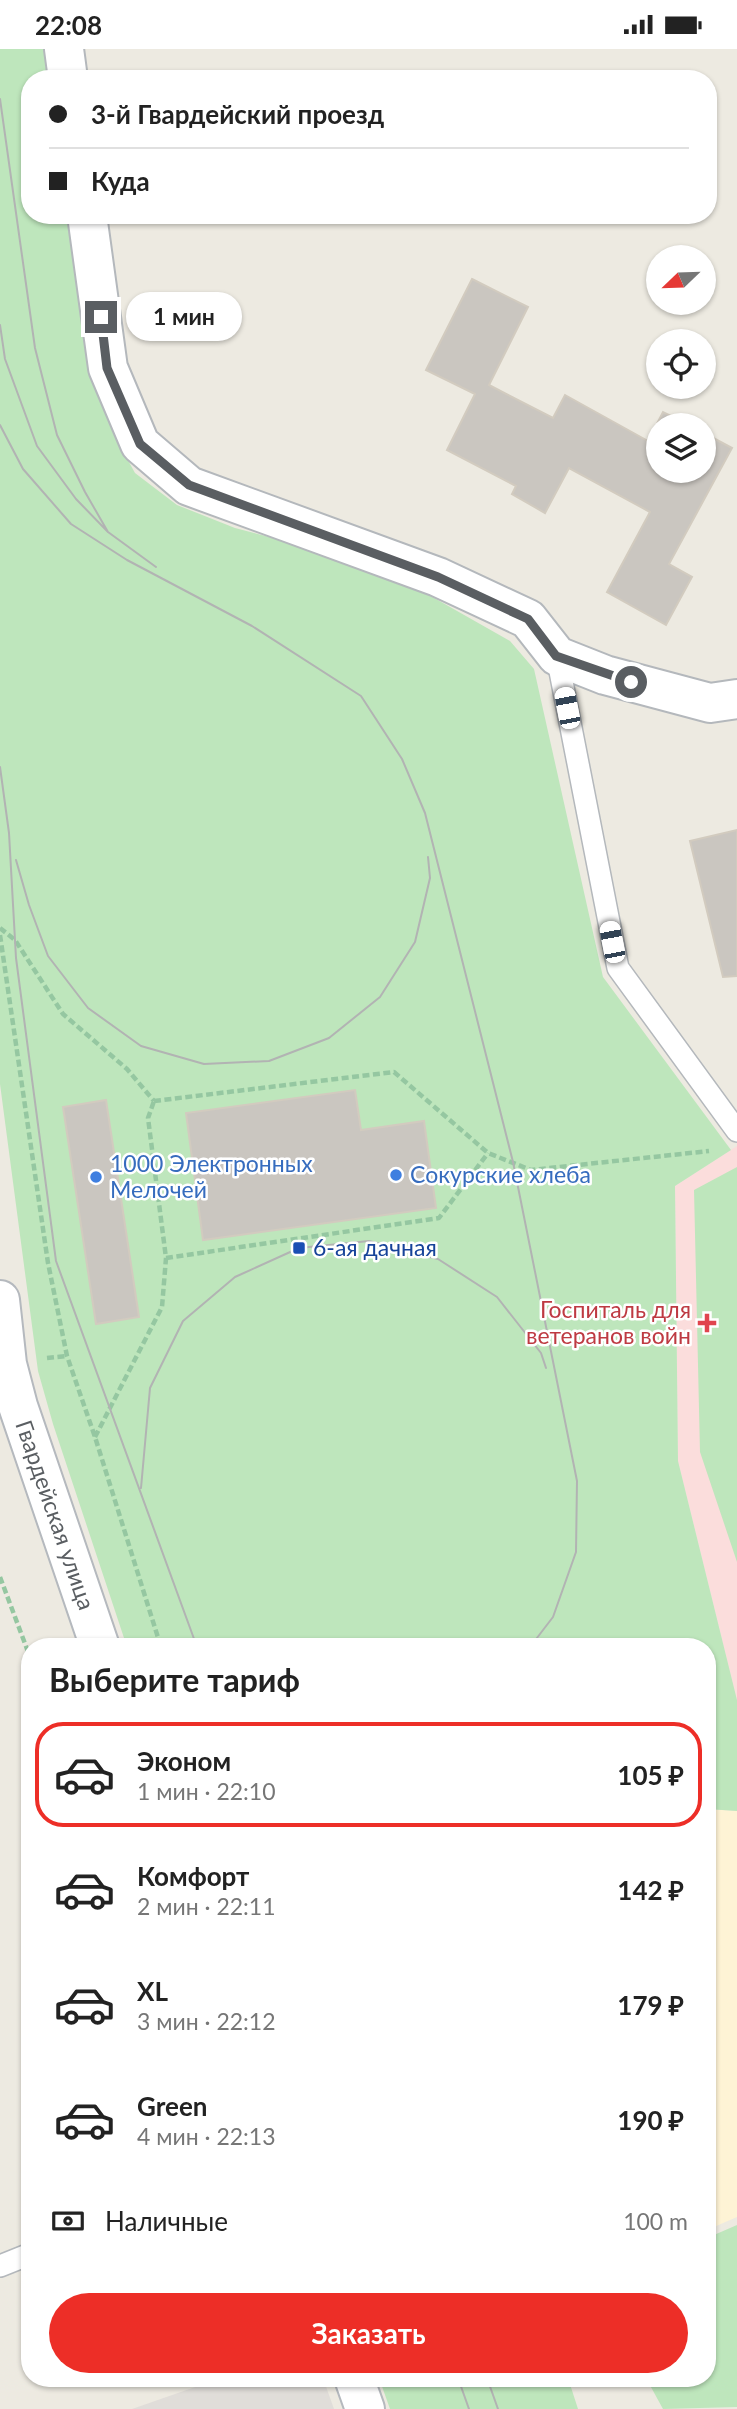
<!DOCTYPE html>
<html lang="ru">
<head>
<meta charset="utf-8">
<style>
	body { margin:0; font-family:Lato,sans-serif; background:#f6f6f6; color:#222; height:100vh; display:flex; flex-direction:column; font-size:26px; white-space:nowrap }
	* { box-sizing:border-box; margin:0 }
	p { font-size:23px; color:#767676 }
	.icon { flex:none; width:38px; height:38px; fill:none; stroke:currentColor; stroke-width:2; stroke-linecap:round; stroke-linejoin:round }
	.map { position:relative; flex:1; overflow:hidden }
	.panel { position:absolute; left:21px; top:1589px; width:695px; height:749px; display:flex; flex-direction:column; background:#fff; border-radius:28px; box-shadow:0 2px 5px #0004 }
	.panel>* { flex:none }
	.banner { position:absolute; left:21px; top:21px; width:696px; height:154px; border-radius:28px; box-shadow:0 2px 5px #0004; display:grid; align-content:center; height:154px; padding:0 28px; background:#fff }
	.needle { width:46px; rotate:247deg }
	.fabs { position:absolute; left:646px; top:196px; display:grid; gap:14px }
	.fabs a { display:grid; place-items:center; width:70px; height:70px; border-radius:50%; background:#fff; box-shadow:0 2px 5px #0004; font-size:35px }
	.end { position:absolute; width:32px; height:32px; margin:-16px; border:9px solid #5a5e62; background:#fff; box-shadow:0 0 0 4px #fff }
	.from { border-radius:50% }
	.bubble { position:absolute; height:49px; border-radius:24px; background:#fff; box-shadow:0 2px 5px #0004; font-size:23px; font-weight:700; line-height:49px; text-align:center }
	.car { position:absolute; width:21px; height:42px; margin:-21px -10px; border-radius:9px; box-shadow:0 0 5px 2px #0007; background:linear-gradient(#fff 24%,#345 0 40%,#fff 0 76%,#345 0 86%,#fff 0) }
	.banner b { display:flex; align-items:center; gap:24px; height:66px; font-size:26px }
	.banner b+b { border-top:2px solid #e0e0e0 }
	.banner i { width:18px; height:18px; background:#222 }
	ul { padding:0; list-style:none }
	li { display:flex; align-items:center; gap:21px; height:105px; margin:0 14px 10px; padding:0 14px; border:4px solid transparent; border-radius:28px }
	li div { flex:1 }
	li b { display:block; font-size:26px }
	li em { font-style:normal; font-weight:700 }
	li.on { border-color:#ed2e27 }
	li>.icon { width:63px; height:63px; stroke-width:1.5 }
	h2 { padding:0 28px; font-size:32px; line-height:84px }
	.pay { display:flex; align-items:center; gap:18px; height:77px; padding:0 28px; font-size:26px }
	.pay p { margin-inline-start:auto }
	.action { display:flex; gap:14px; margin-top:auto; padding:14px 28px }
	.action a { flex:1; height:80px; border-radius:42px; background:#ed2e27; color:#fff; font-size:28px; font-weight:700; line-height:80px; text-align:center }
	.status { display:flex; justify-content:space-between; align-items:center; height:49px; padding:0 35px; background:#fff; direction:ltr }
	.status svg { height:19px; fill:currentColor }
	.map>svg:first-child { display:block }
	.commercial { fill:#fef3d5 }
	.industrial { fill:#e0ddd9 }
	.medical { fill:#fbdddc }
	.green { fill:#bee6bc }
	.building { fill:#cac6c0; stroke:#d2cbbf; stroke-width:2 }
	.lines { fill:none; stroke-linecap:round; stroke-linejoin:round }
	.lane-casing { stroke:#b4b8bc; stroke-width:24 }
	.street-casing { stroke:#b4b8bc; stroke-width:42 }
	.secondary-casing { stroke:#b5b9be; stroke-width:42 }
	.path { stroke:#95c7a1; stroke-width:4.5; stroke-dasharray:7 3.5; stroke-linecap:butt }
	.lane { stroke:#fff; stroke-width:21 }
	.street { stroke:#fff; stroke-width:38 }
	.secondary { stroke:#fff; stroke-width:38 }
	.tram { stroke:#b2b3b3; stroke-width:2 }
	.route { stroke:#5a5e62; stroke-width:9 }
	.shop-dot { fill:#3f7fe0; stroke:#fff; stroke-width:2.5 }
	.transit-dot { fill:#1a4fb4; stroke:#fff; stroke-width:2.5 }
	.health-dot { fill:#e0444e; stroke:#fff; stroke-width:2.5 }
	.labels { text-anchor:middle; stroke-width:5; stroke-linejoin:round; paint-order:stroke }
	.shop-label { font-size:23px; fill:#366cbe; stroke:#fff; text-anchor:start }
	.transit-label { font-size:23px; fill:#164399; stroke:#fff; text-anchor:start }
	.health-label { font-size:23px; fill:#be3a42; stroke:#fff; text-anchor:end }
	.street-label { font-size:23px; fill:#5a5e62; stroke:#fff }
</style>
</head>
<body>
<div class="status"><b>22:08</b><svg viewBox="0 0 49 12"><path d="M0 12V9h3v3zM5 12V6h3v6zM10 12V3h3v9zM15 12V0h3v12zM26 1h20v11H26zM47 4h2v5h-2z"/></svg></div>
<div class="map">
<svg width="737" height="2360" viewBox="0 0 737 2360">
	<rect width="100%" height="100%" fill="#edeae1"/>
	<!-- commercial -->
	<path class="commercial" d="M707,1760L737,1762V2168L707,2181Z"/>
	<!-- industrial -->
	<path class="industrial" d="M221,2329H323L334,2360H132Z"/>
	<!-- medical -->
	<path class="medical" d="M737,1097V1651L678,1412L675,1137Z"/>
	<!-- green -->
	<path class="green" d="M0,0H46L50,30H30V166H69L90,319L114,386L135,424L177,456L235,479L376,516L510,592L534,620L603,928L731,1101L675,1137L678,1412L737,1651V1762L707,1760V1598H127L53,1375L38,1322L0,1035Z
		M737,1118V1513L700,1403L694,1141Z
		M737,2176V2358L663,2360L646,2329H707V2189Z
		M379,2329H568L578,2360H390Z"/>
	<!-- building -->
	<path class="building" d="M472,230L528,258L489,336L553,369L565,346L648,392L663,363L689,376H658V422H704V384L732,399L669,515L692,528L666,576L607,543L650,463L569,419L545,464L512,445L516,437L447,401L475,345L426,321Z
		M737,781V927L723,928L690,792Z
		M355,1041L361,1081L424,1072L436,1159L203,1191L186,1064Z
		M106,1051L139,1268L96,1275L63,1058Z"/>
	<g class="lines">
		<!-- lane casing -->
		<g class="lane-casing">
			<path id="lane" d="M557,607L618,919L737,1082
				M0,2217L30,2205"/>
		</g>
		<!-- street casing -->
		<g class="street-casing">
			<path id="street" d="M64,0L68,30
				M87,166L108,319L140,395L189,437L438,528L528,570L557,607L605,626L710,654L737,650"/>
		</g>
		<!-- secondary casing -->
		<g class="secondary-casing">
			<path id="secondary" d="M0,1251L7,1315L18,1357L100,1598
				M354,2329L365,2360"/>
		</g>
		<!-- path -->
		<path class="path" d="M0,879L15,891L63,965L127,1020L154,1052
			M0,886L48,1214L67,1307L95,1388L161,1598
			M154,1052L394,1023L488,1104L531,1121L709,1102
			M166,1209L439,1169L488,1104
			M47,1309L67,1307
			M95,1388L162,1258L166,1209L148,1069L154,1052
			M0,1528L30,1608"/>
		<!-- lane -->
		<use href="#lane" class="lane"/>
		<!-- street -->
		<use href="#street" class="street"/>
		<!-- secondary -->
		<use href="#secondary" class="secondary"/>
		<!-- tram -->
		<path class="tram" d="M0,50L35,299L57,386L85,443L108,483
			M0,276L5,310L37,397L76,450L108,483L156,518
			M0,376L23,420L71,475L127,511L252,577L361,647L402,710L425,764L513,1113L577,1432L576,1503L553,1568L530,1598
			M0,718L9,784L16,909L56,1212L197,1598
			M16,811L29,856L48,907L88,959L141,997L204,1015L269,1012L329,989L380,948L415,893L430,829L428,808
			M141,1439L150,1339L183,1272L235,1228L299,1199L369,1192L438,1210L497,1248L541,1304L546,1319
			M458,2329L469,2360
			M487,2329L498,2360"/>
	</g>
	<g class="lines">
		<!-- route -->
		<path class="route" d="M101,268L107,319L140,395L189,436L438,528L528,570L556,607L631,633"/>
	</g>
	<!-- markers -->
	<g class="shop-dot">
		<circle cx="396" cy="1126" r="7"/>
		<circle cx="96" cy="1128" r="7"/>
	</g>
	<rect class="transit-dot" x="292" y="1192" width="14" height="14" rx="3.5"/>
	<path class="health-dot" d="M703.5 1263.5h7v7h7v7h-7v7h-7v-7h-7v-7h7z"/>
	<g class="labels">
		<!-- shop labels -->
		<g class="shop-label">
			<text x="110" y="1123">1000 Электронных<tspan x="110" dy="26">Мелочей</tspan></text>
			<text x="410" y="1134">Сокурские хлеба</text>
		</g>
		<!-- transit labels -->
		<g class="transit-label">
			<text x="313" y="1207">6-ая дачная</text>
		</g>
		<!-- health labels -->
		<g class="health-label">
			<text x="691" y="1269">Госпиталь для<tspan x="691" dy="26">ветеранов войн</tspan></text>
		</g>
		<!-- street labels -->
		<g class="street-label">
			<text transform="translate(55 1466) rotate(71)" y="8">Гвардейская улица</text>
		</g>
	</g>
</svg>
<div class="fabs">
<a><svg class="needle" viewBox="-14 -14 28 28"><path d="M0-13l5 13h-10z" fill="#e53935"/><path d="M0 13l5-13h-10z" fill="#767676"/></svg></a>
<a><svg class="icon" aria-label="locate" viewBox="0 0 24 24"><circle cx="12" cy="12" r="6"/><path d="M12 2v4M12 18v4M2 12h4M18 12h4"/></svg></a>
<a><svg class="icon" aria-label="layers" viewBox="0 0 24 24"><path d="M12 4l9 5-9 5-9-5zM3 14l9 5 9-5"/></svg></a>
</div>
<i class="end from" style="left:631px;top:633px"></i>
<i class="end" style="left:101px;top:268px"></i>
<div class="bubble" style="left:126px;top:243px;width:116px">1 мин</div>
<i class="car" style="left:567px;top:659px;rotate:349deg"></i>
<i class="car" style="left:612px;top:893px;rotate:349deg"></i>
<div class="banner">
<b><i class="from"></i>3-й Гвардейский проезд</b>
<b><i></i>Куда</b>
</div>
<section class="panel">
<h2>Выберите тариф</h2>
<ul>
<li class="on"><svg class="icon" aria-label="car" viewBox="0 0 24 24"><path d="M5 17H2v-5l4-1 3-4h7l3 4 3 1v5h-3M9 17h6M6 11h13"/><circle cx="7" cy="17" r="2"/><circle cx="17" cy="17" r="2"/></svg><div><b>Эконом</b><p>1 мин · 22:10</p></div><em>105 ₽</em></li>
<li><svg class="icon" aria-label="car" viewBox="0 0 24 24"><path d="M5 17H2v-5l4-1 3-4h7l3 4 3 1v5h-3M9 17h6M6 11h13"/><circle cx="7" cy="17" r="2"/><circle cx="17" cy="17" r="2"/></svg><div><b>Комфорт</b><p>2 мин · 22:11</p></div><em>142 ₽</em></li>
<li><svg class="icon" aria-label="car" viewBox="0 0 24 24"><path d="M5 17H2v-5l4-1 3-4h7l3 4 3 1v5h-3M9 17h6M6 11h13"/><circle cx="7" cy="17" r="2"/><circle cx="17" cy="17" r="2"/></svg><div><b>XL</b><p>3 мин · 22:12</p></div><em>179 ₽</em></li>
<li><svg class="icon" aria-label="car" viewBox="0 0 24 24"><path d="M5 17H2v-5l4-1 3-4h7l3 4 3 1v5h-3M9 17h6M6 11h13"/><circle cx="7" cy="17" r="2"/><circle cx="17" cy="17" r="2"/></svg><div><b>Green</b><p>4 мин · 22:13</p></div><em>190 ₽</em></li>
</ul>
<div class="pay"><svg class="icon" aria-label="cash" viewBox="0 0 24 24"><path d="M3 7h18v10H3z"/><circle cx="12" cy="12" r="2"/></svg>Наличные<p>100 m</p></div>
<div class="action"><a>Заказать</a></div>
</section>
</div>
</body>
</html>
